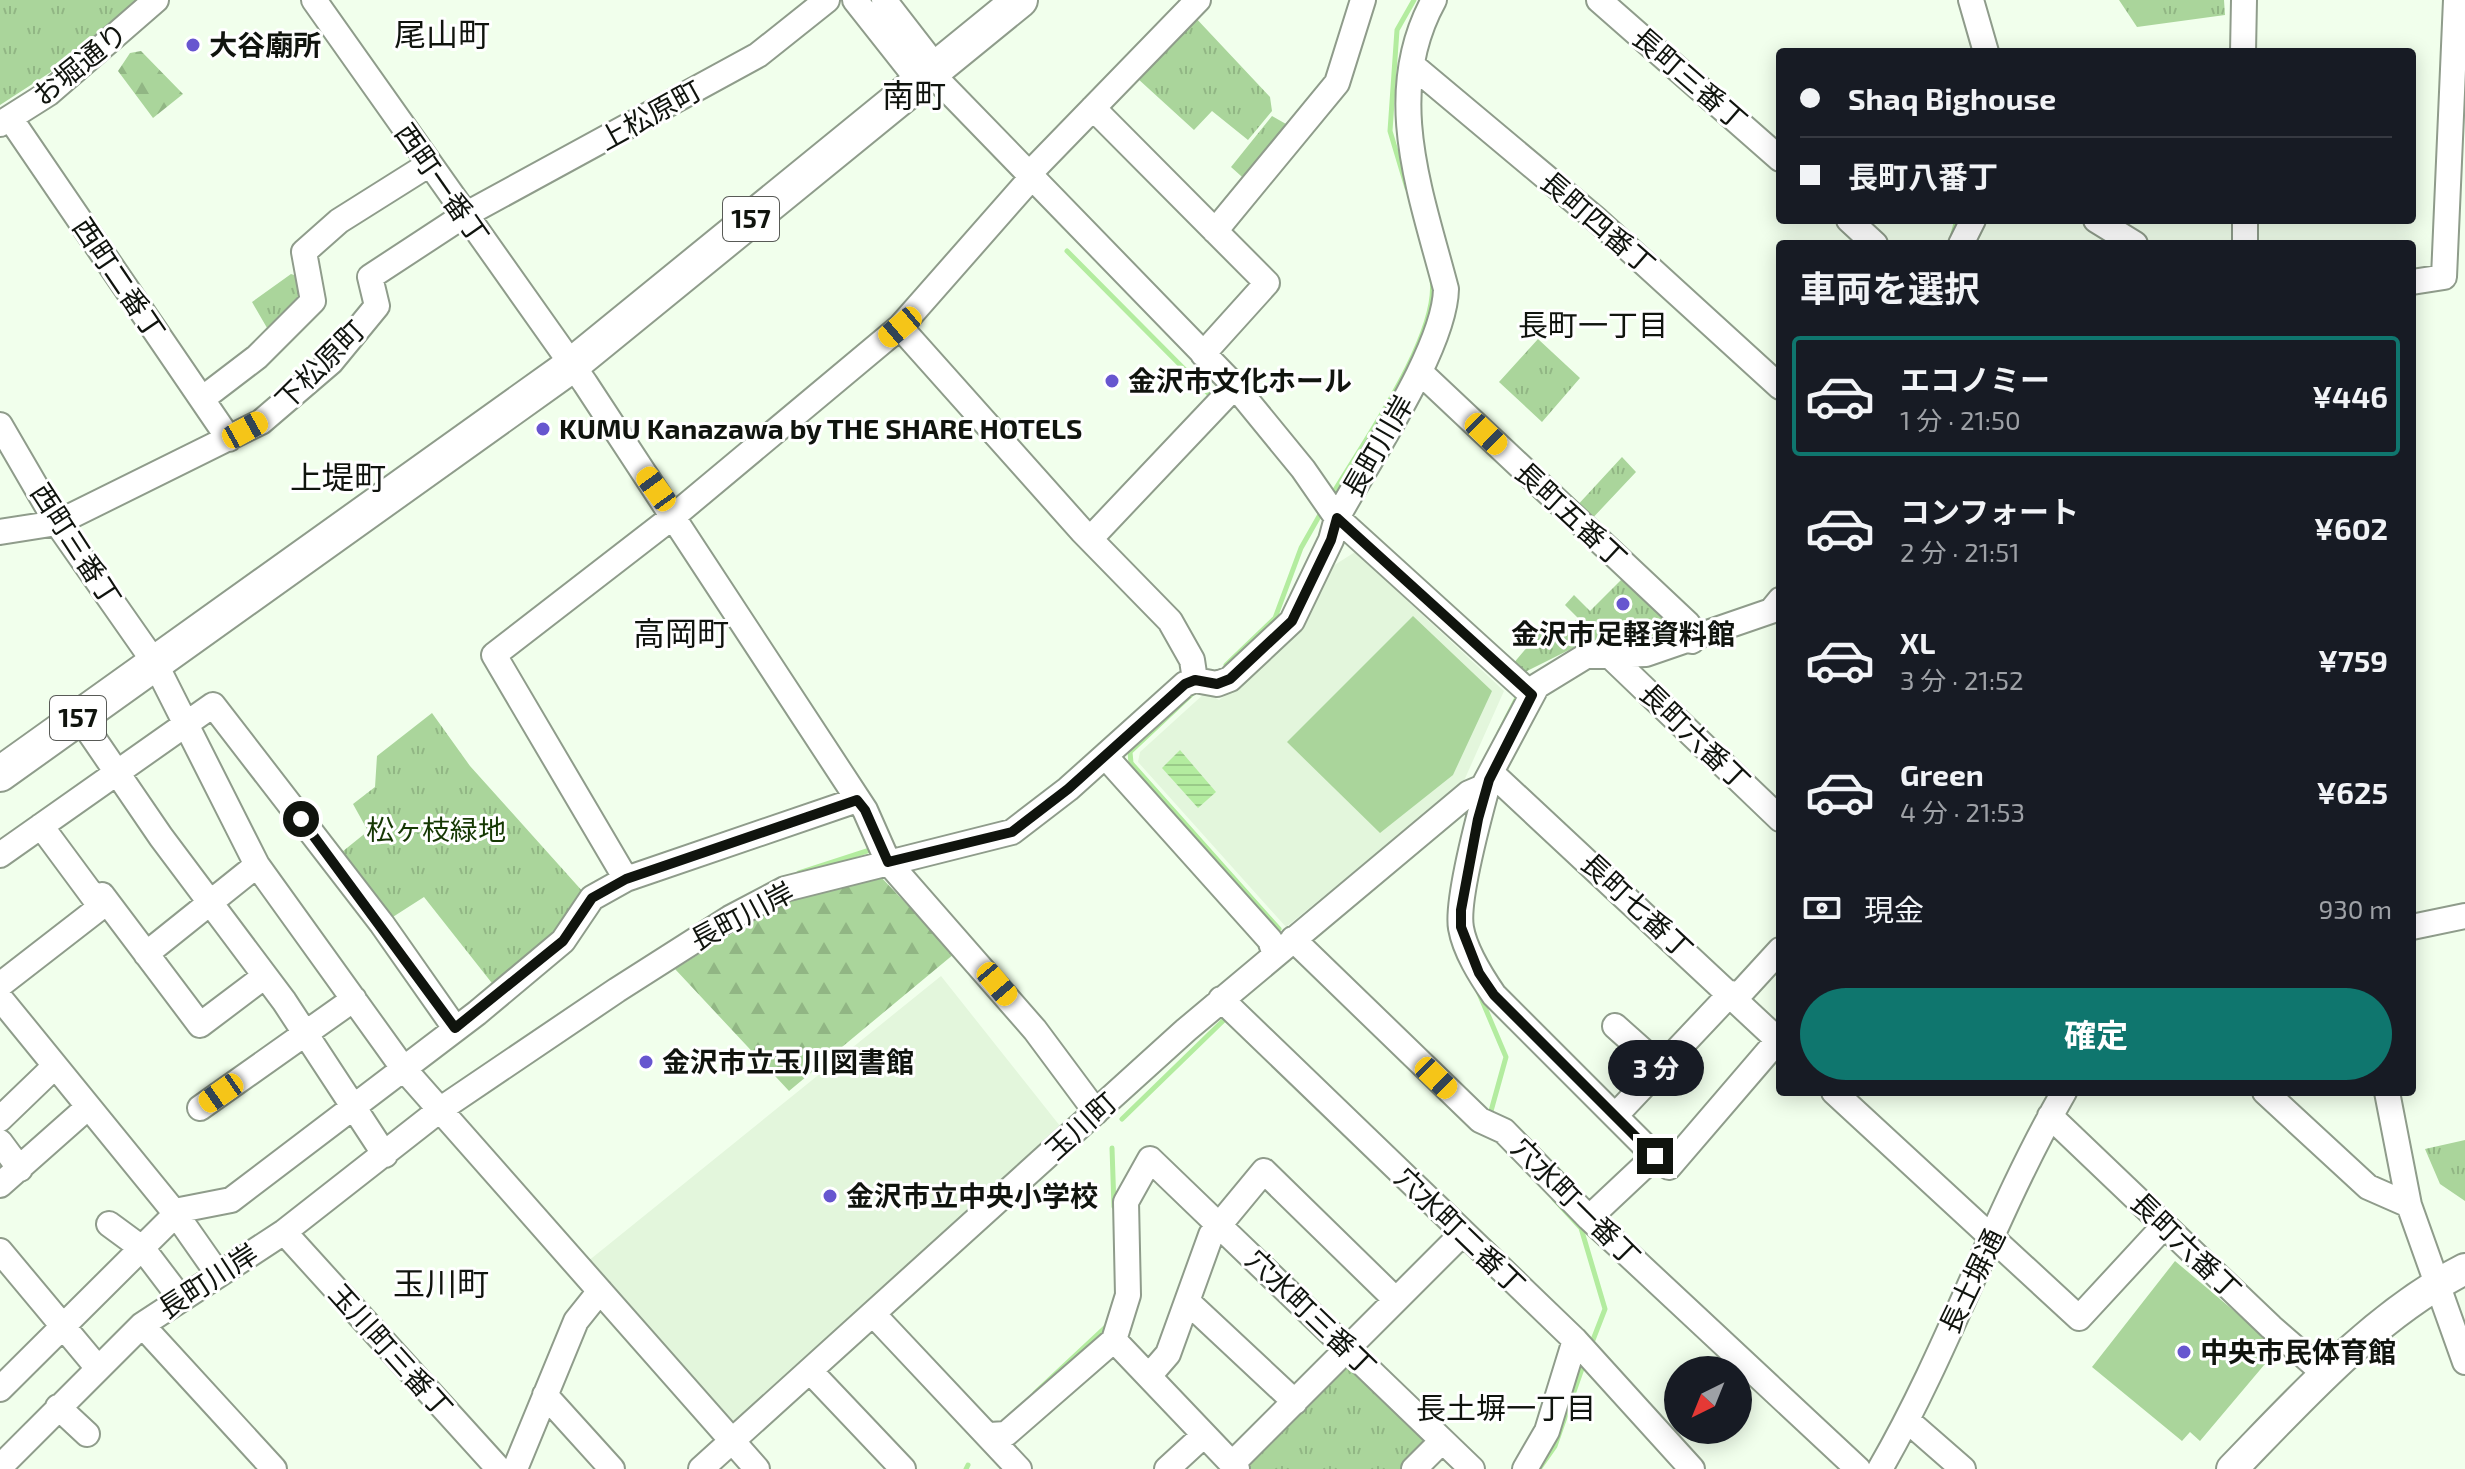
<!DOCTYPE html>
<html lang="ja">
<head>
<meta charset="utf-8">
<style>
	body { margin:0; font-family:"Exo 2","Noto Sans JP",sans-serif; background:#242831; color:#f1f3f6; height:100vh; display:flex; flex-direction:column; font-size:30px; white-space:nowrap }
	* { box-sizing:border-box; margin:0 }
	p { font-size:26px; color:#9ea1a6 }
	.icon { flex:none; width:44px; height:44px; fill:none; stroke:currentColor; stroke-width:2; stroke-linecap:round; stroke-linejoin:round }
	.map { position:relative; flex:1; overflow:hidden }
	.details { position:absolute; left:1776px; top:240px; width:640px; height:856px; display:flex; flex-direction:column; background:#171b24; border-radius:8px; box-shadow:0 4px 20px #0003 }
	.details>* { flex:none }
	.banner { position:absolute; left:1776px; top:48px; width:640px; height:176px; border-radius:8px; box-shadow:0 4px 20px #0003; display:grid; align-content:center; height:176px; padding:0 24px; background:#171b24 }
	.needle { width:52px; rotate:223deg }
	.buttons { position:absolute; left:1664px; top:1356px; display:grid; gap:16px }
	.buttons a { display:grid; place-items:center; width:88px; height:88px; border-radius:50%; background:#171b24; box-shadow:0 4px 20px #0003; font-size:40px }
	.end { position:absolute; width:36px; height:36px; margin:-18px; border:10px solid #10140e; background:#fff; box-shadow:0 0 0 4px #fff }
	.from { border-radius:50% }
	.bubble { position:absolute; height:56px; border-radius:28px; background:#171b24; box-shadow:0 4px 20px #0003; font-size:26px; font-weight:700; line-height:56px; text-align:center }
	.car { position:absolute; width:24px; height:48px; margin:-24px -12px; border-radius:10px; box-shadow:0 0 6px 2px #0007; background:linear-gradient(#f5c518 24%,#345 0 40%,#f5c518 0 76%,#345 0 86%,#f5c518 0) }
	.banner b { display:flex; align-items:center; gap:28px; height:76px; font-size:30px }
	.banner b+b { border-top:2px solid #363941 }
	.banner i { width:20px; height:20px; background:#f1f3f6 }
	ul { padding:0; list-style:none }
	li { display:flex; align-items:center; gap:24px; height:120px; margin:0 16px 12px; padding:0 8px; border:4px solid transparent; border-radius:8px }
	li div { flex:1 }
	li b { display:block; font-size:30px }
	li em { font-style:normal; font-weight:700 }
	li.selected { border-color:#0f766e }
	li>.icon { width:72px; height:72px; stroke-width:1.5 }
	h2 { padding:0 24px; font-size:36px; line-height:96px }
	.pay { display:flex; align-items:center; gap:20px; height:88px; padding:0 24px; font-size:30px }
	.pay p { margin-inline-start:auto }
	.cta { display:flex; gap:16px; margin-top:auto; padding:16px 24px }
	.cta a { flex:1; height:92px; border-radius:48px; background:#0f766e; color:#fff; font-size:32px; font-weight:700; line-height:92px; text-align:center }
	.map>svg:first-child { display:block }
	.built { fill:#e3f6dc }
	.grass { fill:url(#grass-tufts) }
	.forest { fill:url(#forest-firs) }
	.garden { fill:#aad59b }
	.water { fill:url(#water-rules) }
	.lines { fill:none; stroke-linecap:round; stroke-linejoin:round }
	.stream { stroke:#b3ec9f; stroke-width:5 }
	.minor-casing { stroke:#8f9c8b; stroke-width:28 }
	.major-casing { stroke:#8f9c8b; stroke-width:34 }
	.highway-casing { stroke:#8f9c8b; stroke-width:38 }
	.minor { stroke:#fff; stroke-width:24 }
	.major { stroke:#fff; stroke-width:30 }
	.highway { stroke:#fff; stroke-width:34 }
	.route { stroke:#10140e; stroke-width:10 }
	.poi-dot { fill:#6756cf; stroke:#fff; stroke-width:3 }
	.labels { text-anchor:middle; stroke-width:6; stroke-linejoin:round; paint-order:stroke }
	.shield { fill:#fff; stroke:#585a56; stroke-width:2 }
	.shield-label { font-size:26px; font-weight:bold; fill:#10140e }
	.poi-label { font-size:28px; font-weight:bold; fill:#10140e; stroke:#fff; text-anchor:start }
	.street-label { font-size:28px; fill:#10140e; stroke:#fff }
	.park-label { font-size:28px; fill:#153803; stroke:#fff }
	.neighbourhood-label { font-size:30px; fill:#10140e; stroke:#fff }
	.quarter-label { font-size:32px; fill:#10140e; stroke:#fff }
</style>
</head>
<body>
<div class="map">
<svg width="2465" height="1469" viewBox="0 0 2465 1469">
	<defs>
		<pattern id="grass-tufts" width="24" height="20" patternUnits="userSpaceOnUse" patternTransform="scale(2)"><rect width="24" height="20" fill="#aad59b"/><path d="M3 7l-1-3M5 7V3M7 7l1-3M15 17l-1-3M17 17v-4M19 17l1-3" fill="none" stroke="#91b684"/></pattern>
		<pattern id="forest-firs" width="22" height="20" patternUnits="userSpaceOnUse" patternTransform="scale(2)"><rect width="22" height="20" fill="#aad59b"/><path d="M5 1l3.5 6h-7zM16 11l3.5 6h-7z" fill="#91b684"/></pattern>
		<pattern id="water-rules" width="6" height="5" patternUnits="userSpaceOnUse" patternTransform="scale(2)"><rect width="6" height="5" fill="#b3ec9f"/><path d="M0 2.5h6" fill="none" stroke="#99ca88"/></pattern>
	</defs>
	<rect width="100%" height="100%" fill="#f1ffec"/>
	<!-- built -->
	<path class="built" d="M1355,552L1504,691L1463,783L1286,927L1138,762L1140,752L1206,692L1219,700L1231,691L1299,620L1333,566Z
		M941,976L1064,1131L733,1428L587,1262Z"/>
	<!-- grass -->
	<path class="grass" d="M0,0H136L74,57L0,105Z
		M2119,0H2224L2225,15L2137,27Z
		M1193,15L1270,97L1272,111L1248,140L1212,111L1194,130L1137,78Z
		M1272,116L1293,128L1250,184L1231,167Z
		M291,274L297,276L302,303L270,333L252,302Z
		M1538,339L1580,378L1542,422L1499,382Z
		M1622,457L1636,472L1588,523L1574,509Z
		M1626,575L1682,630L1636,639L1587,641L1521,674L1512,665L1546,625L1560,637L1578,618L1565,605L1574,595L1590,611Z
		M432,713L470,766L584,893L557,938L495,987L424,897L385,922L337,856L368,831L353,804L375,787L377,756Z
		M2465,1140V1201L2440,1184L2425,1149Z
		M1350,1363L1429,1440L1407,1469H1246L1343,1364Z"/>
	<!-- forest -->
	<path class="forest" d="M141,51L183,94L153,118L118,71L130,53Z
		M879,875L954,954L789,1091L675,969L783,902Z"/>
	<!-- garden -->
	<path class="garden" d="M1413,616L1492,691L1453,775L1380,833L1287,742Z
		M2175,1261L2265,1337L2259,1347L2270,1358L2200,1441L2190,1432L2182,1441L2092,1367Z"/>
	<!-- water -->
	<path class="water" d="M1180,750L1216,792L1198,808L1162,768Z"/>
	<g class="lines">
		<!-- stream -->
		<path class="stream" d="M1407,188L1390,131L1397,30L1414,0
			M1953,234L1957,220
			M1067,251L1210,395
			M1332,495C1362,444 1440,335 1432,279
			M1226,665L1275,618L1301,548L1322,511
			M1193,693L1130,752L1131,763L1279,929
			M1499,733L1520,692
			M799,873L870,850
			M1478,991L1506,1057L1491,1111
			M1122,1119L1227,1017
			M1112,1148L1114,1207
			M1554,1199L1581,1228L1605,1309L1591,1345
			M1035,1393L1110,1323
			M966,1469L968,1465
			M1539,1469L1555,1446L1584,1363"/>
		<!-- minor casing -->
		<g class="minor-casing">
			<path id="minor" d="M314,0L585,383L865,810L888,862L1035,1030L1096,1112
				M855,0L919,81
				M884,0L936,67
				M1599,0L1780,159
				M1971,0L1986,52
				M2243,52L2244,0
				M1412,65L1597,220L1780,387
				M930,72L1235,386L1303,469L1337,518L1532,695
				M1093,108L1267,283L1203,354
				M10,118L229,439
				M0,124L49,93L156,0
				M1029,174L1198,0
				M1849,220L1875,244
				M2096,220L2135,244
				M2245,220V244
				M1215,231L1337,83L1363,0
				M1961,244L1973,220
				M2412,282L2444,277L2456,0
				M900,327L1082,531L1170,621L1192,660L1195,680
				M1420,372L1688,624L1692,641
				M202,399L257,357L313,301L304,252L339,221L428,165
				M0,425L57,523L155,663L257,865L403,1068L757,1469
				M0,532L57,523L261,422L331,362L377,306L370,277L463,216L758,55L827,0
				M1090,539L1235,386
				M1609,655L1780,819
				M79,717L161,837L284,1001L385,1155
				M1105,756L1270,940L1275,955
				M41,826L95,899L102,895L200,1025L265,976
				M0,855L213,705L382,924L455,1028
				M626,879L494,655L675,515L900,327L1032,177
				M2412,927L2465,916
				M1293,939L1480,1120L1504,1131L1589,1218L1858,1469
				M146,954L257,865
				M0,985L107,902
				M0,998L176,1214L218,1274
				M1736,998L1780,950
				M1221,999L1575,1340L1692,1469
				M1615,1026L1661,1067
				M1778,1040L1669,1167L1655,1156L1494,995C1481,976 1465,951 1461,928C1456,900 1481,809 1489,780L1498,779L1780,1042
				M1834,1092L2079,1318L2165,1225
				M2265,1092L2368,1187L2409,1205
				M2387,1092L2409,1205L2465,1362
				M200,1108L354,999
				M1615,1116L1731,993
				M2050,1116L2271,1327L2325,1374
				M0,1119L54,1067
				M0,1142L20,1169
				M0,1185L87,1108
				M1589,1218L1655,1156
				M109,1224L143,1249L181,1299
				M284,1232L499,1469
				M0,1251L97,1367
				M1188,1302L1295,1402
				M874,1315L1019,1469
				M142,1325L274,1469
				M1114,1340L1237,1469
				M810,1371L903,1469
				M1149,1376L1168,1354L1211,1235L1264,1171L1395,1299
				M0,1389L180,1210L231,1200L477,1013L563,941L592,898L626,879L857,800
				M545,1395L612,1469
				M58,1407L87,1434
				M1908,1421L1963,1469
				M990,1435L1006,1434L1114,1340L1128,1295L1126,1202L1150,1159L1472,1469
				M1232,1464L1462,1234
				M0,1467L142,1325L284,1232L441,1109L617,990L730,918L785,889L1012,832L1068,789L1185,684L1195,680L1217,684L1230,679L1292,621L1331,540L1337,518C1367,462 1445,349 1446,289C1421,193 1382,94 1434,0
				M515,1469L576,1321L600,1291
				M701,1469L1186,1030L1469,793L1483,787L1537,686L1586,656L1646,654L1771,611L1780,600
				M1167,1469L1204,1435
				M1414,1469L1442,1441
				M1525,1469L1547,1431L1575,1340
				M1880,1469C1950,1348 1994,1213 2064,1092"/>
		</g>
		<!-- major casing -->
		<g class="major-casing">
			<path id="major" d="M2232,1469C2301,1398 2376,1314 2465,1269"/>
		</g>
		<!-- highway casing -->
		<g class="highway-casing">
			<path id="highway" d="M0,774L572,365L1020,0"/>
		</g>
		<!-- minor -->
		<use href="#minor" class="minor"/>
		<!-- major -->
		<use href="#major" class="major"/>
		<!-- highway -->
		<use href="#highway" class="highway"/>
	</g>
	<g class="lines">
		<!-- route -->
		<path class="route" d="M301,819L455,1028L563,941L592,898L626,879L857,800L865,810L888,862L1012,832L1068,789L1185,684L1195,680L1217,684L1230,679L1292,621L1331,540L1337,518L1532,695L1489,780L1478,819L1461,910V927L1479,973L1494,995L1655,1156"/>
	</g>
	<!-- markers -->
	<g class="poi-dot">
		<circle cx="193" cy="45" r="8"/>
		<circle cx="1112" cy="381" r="8"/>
		<circle cx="543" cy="429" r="8"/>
		<circle cx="1623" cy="604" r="8"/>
		<circle cx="646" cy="1062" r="8"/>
		<circle cx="830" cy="1196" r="8"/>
		<circle cx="2184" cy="1352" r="8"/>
	</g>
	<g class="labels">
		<!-- shield labels -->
		<g class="shield">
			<rect x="723" y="197" width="56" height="44" rx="6"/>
			<rect x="50" y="696" width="56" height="44" rx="6"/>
		</g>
		<g class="shield-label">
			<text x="751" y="228">157</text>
			<text x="78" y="727">157</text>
		</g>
		<!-- poi labels -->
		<g class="poi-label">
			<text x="209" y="55">大谷廟所</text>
			<text x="1128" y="391">金沢市文化ホール</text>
			<text x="559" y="439">KUMU Kanazawa by THE SHARE HOTELS</text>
			<text x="1623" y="644" text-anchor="middle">金沢市足軽資料館</text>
			<text x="662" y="1072">金沢市立玉川図書館</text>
			<text x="846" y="1206">金沢市立中央小学校</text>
			<text x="2200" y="1362">中央市民体育館</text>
		</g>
		<!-- street labels -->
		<g class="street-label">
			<text transform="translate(80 64) rotate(-39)" y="10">お堀通り</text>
			<text transform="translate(1690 79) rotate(41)" y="10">長町三番丁</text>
			<text transform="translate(650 115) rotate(-29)" y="10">上松原町</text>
			<text transform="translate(442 184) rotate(55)" y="10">西町一番丁</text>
			<text transform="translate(1598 223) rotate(41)" y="10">長町四番丁</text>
			<text transform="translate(119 279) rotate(56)" y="10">西町二番丁</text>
			<text transform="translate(320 365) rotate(-45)" y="10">下松原町</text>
			<text transform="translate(1378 446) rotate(-60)" y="10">長町川岸</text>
			<text transform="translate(1571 515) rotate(43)" y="10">長町五番丁</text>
			<text transform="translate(76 545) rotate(57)" y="10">西町三番丁</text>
			<text transform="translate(1695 737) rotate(44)" y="10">長町六番丁</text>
			<text transform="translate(1637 906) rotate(43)" y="10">長町七番丁</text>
			<text transform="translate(742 916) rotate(-28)" y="10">長町川岸</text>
			<text transform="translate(1081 1126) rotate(-42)" y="10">玉川町</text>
			<text transform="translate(1576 1202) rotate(45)" y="10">穴水町一番丁</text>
			<text transform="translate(1460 1231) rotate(44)" y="10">穴水町二番丁</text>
			<text transform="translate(2186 1246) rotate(44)" y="10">長町六番丁</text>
			<text transform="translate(208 1281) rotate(-33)" y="10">長町川岸</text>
			<text transform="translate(1972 1281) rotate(-64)" y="10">長土塀通</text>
			<text transform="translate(1311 1313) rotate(44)" y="10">穴水町三番丁</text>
			<text transform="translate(391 1351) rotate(48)" y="10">玉川町三番丁</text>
		</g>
		<!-- park labels -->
		<g class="park-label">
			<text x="436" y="840">松ヶ枝緑地</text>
		</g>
		<!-- neighbourhood labels -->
		<g class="neighbourhood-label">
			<text x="1593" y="336">長町一丁目</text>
			<text x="1506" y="1419">長土塀一丁目</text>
		</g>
		<!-- quarter labels -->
		<g class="quarter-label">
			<text x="442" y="46">尾山町</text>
			<text x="914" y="107">南町</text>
			<text x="338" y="489">上堤町</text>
			<text x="681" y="645">高岡町</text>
			<text x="441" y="1295">玉川町</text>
		</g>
	</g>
</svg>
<div class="buttons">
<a><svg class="needle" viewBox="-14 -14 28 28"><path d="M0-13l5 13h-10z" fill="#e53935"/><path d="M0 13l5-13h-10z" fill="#9ea1a6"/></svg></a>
</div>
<i class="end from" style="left:301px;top:819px"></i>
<i class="end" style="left:1655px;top:1156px"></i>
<div class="bubble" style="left:1608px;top:1040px;width:96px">3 分</div>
<i class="car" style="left:900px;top:327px;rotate:230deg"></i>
<i class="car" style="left:245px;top:430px;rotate:61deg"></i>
<i class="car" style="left:1486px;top:434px;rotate:134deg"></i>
<i class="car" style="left:656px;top:489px;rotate:324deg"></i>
<i class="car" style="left:997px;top:984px;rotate:140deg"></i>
<i class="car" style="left:1436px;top:1078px;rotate:134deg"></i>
<i class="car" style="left:221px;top:1093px;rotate:235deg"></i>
<div class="banner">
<b><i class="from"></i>Shaq Bighouse</b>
<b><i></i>長町八番丁</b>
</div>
<section class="details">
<h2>車両を選択</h2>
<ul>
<li class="selected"><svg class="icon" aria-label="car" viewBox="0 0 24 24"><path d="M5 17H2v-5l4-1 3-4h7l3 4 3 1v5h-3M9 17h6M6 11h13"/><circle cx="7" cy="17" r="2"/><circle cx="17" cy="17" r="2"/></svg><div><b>エコノミー</b><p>1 分 · 21:50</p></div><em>¥446</em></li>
<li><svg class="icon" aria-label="car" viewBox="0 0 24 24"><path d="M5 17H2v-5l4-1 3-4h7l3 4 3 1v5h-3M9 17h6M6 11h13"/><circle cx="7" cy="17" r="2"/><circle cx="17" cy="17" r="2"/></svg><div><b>コンフォート</b><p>2 分 · 21:51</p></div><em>¥602</em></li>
<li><svg class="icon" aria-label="car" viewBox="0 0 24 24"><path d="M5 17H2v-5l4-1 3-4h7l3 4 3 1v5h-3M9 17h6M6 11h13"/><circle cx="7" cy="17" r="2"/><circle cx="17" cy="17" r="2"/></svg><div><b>XL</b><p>3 分 · 21:52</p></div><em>¥759</em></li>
<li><svg class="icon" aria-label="car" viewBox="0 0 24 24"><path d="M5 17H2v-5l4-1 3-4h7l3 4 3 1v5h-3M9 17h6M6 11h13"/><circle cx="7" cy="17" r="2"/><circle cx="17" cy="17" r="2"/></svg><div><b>Green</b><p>4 分 · 21:53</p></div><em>¥625</em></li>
</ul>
<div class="pay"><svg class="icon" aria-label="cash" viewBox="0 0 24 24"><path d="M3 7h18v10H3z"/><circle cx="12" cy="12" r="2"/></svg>現金<p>930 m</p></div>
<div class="cta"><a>確定</a></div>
</section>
</div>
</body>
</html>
